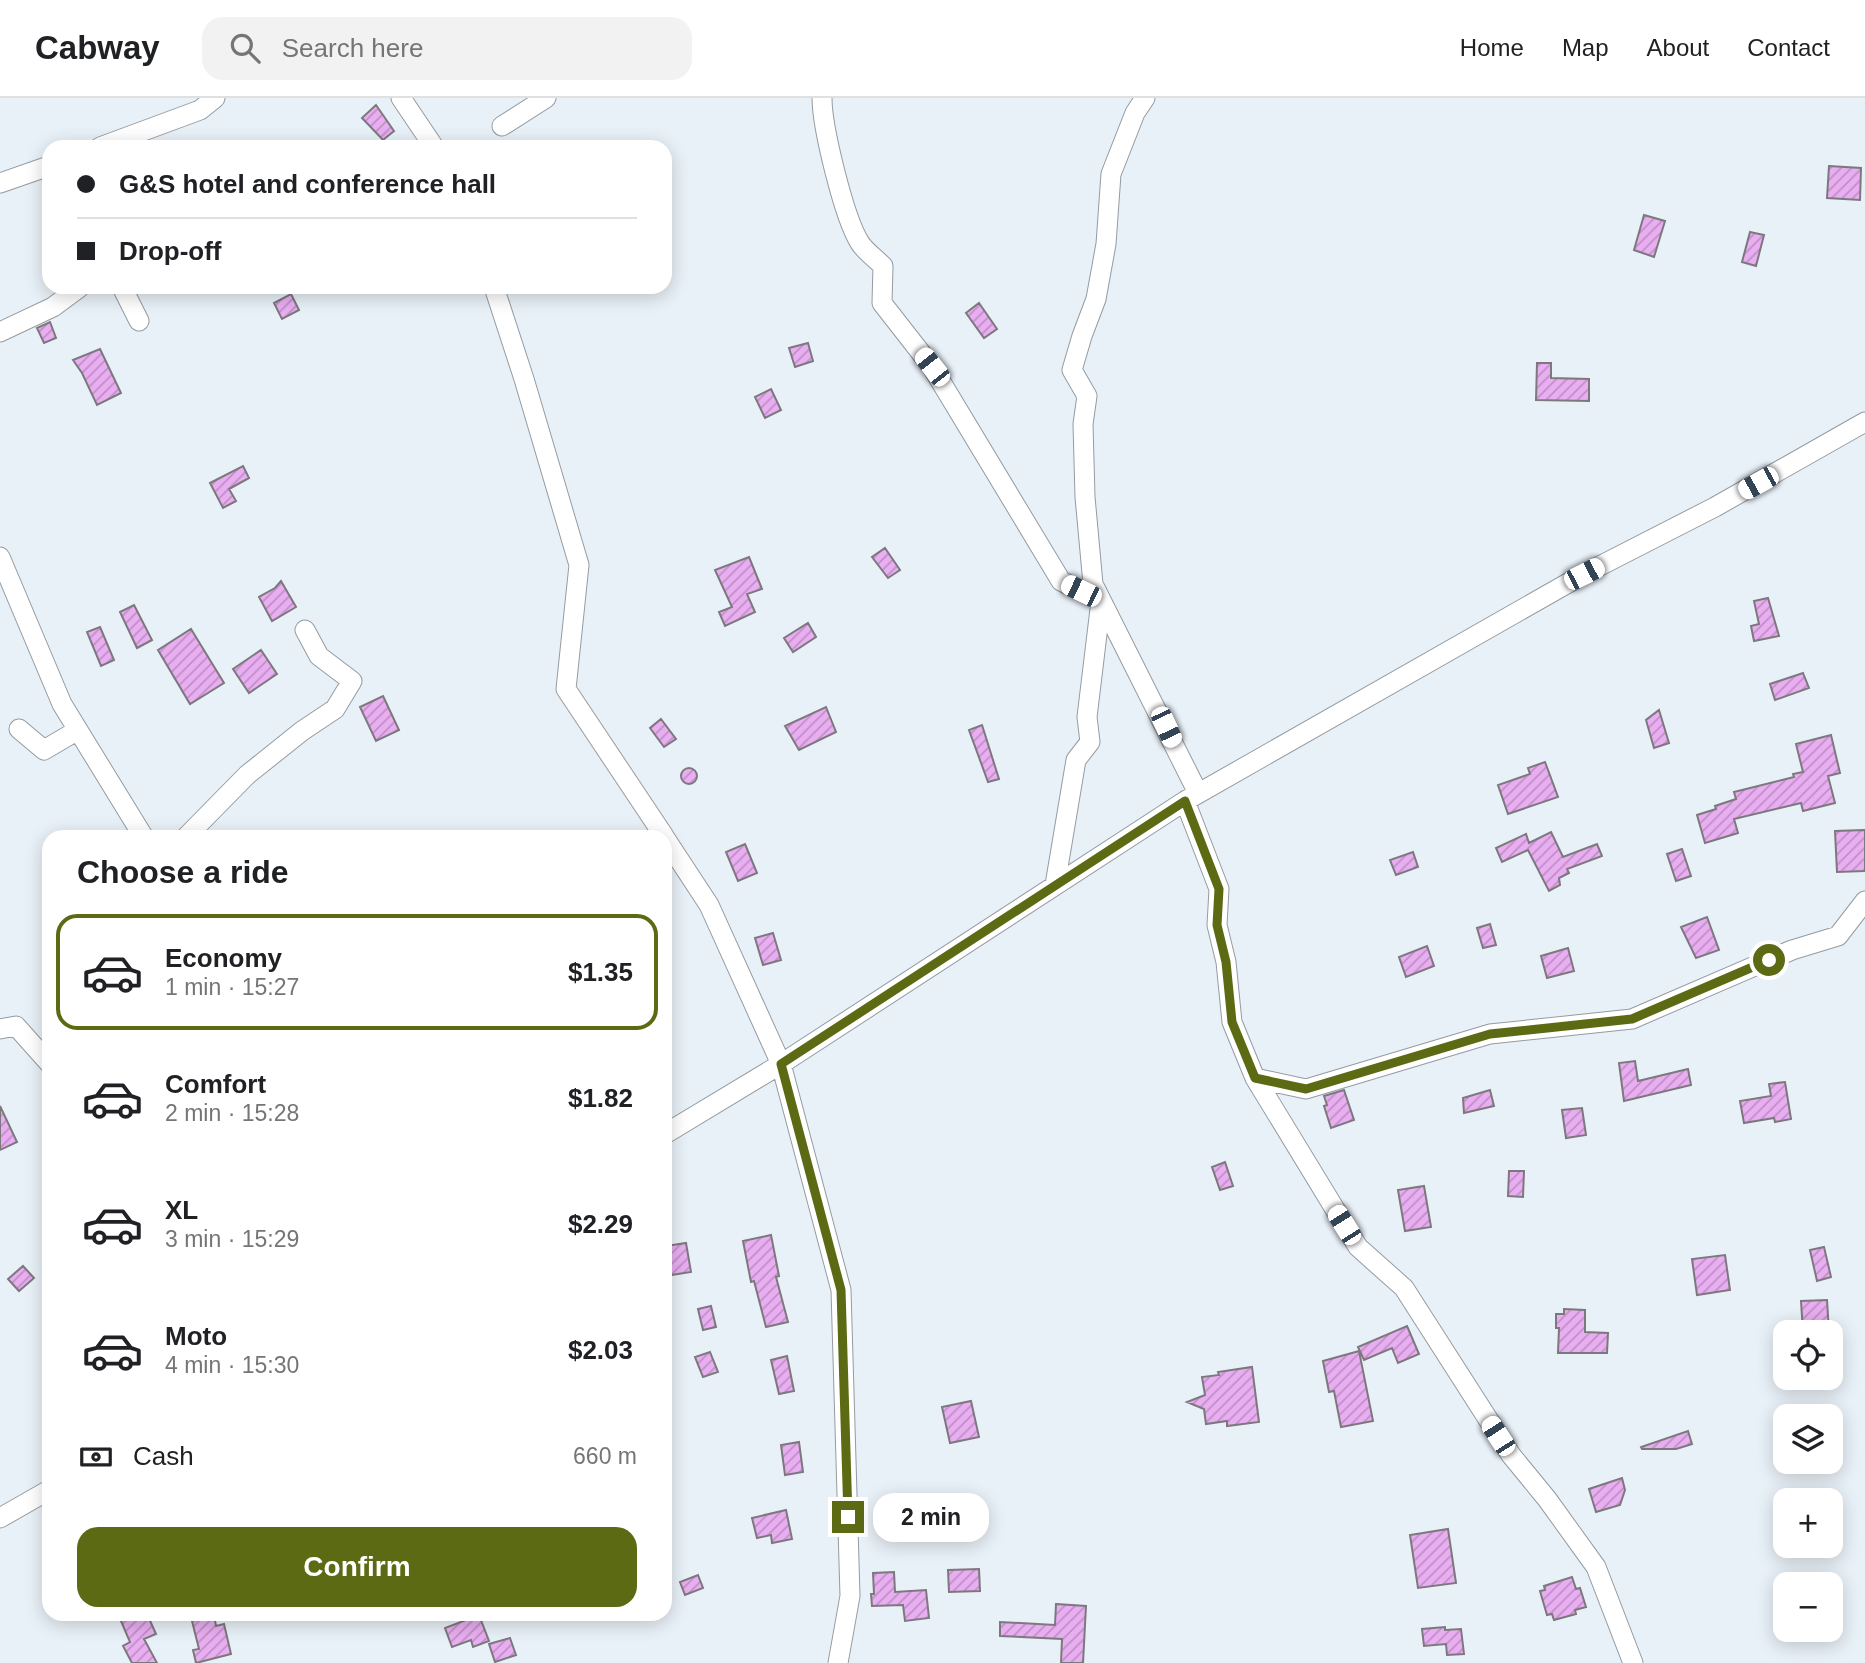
<!DOCTYPE html>
<html lang="en">
<head>
<meta charset="utf-8">
<style>
	body { margin:0; font-family:Helvetica,sans-serif; background:#f2f2f2; color:#202124; height:100vh; display:flex; flex-direction:column; font-size:26px; white-space:nowrap }
	* { box-sizing:border-box; margin:0 }
	p { font-size:23px; color:#757577 }
	.icon { flex:none; width:38px; height:38px; fill:none; stroke:currentColor; stroke-width:2; stroke-linecap:round; stroke-linejoin:round }
	.map { position:relative; flex:1; overflow:hidden }
	.side { position:absolute; left:42px; top:732px; width:630px; height:791px; display:flex; flex-direction:column; background:#fff; border-radius:21px; box-shadow:0 4px 18px #0003 }
	.side>* { flex:none }
	.banner { position:absolute; left:42px; top:42px; width:630px; height:154px; border-radius:21px; box-shadow:0 4px 18px #0003; display:grid; align-content:center; height:154px; padding:0 35px; background:#fff }
	.fabs { position:absolute; left:1773px; top:1222px; display:grid; gap:14px }
	.fabs a { display:grid; place-items:center; width:70px; height:70px; border-radius:14px; background:#fff; box-shadow:0 4px 18px #0003; font-size:35px }
	.end { position:absolute; width:32px; height:32px; margin:-16px; border:9px solid #5b6a13; background:#fff; box-shadow:0 0 0 4px #fff }
	.from { border-radius:50% }
	.bubble { position:absolute; height:49px; border-radius:21px; background:#fff; box-shadow:0 4px 18px #0003; font-size:23px; font-weight:600; line-height:49px; text-align:center }
	.car { position:absolute; width:21px; height:42px; margin:-21px -10px; border-radius:9px; box-shadow:0 0 5px 2px #0007; background:linear-gradient(#fff 24%,#345 0 40%,#fff 0 76%,#345 0 86%,#fff 0) }
	.banner b { display:flex; align-items:center; gap:24px; height:66px; font-size:26px }
	.banner b+b { border-top:2px solid #e0e0e0 }
	.banner i { width:18px; height:18px; background:#202124 }
	ul { padding:0; list-style:none }
	li { display:flex; align-items:center; gap:21px; height:116px; margin:0 14px 10px; padding:0 21px; border:4px solid transparent; border-radius:21px }
	li div { flex:1 }
	li b { display:block; font-size:26px }
	li em { font-style:normal; font-weight:600 }
	li.active { border-color:#5b6a13 }
	li>.icon { width:63px; height:63px; stroke-width:1.5 }
	h2 { padding:0 35px; font-size:32px; line-height:84px }
	.pay { display:flex; align-items:center; gap:18px; height:77px; padding:0 35px; font-size:26px }
	.pay p { margin-inline-start:auto }
	.action { display:flex; gap:14px; margin-top:auto; padding:14px 35px }
	.action a { flex:1; height:80px; border-radius:21px; background:#5b6a13; color:#fff; font-size:28px; font-weight:600; line-height:80px; text-align:center }
	header { display:flex; align-items:center; gap:42px; box-sizing:border-box; height:98px; padding:0 35px; background:#fff; border-bottom:2px solid #e0e0e0 }
	header strong { font-size:33px }
	nav { display:flex; gap:38px; margin-inline-start:auto; font-size:24px }
	.search { width:490px; height:63px; background:#f2f2f2; display:flex; align-items:center; gap:18px; box-sizing:border-box; padding:0 24px; border-radius:21px; color:#757577; font-size:26px }
	.map>svg:first-child { display:block }
	.building { fill:url(#building-hatch); stroke:#7d787e; stroke-width:2 }
	.lines { fill:none; stroke-linecap:round; stroke-linejoin:round }
	.minor-casing { stroke:#949ba1; stroke-width:21 }
	.minor { stroke:#fff; stroke-width:19 }
	.route { stroke:#5b6a13; stroke-width:9 }
</style>
</head>
<body>
<header>
<strong>Cabway</strong>
<div class="search"><svg class="icon" aria-label="search" viewBox="0 0 24 24"><circle cx="10" cy="10" r="6"/><path d="M15 15l6 6"/></svg>Search here</div>
<nav><a>Home</a><a>Map</a><a>About</a><a>Contact</a></nav>
</header>
<div class="map">
<svg width="1865" height="1565" viewBox="0 0 1865 1565">
	<defs>
		<pattern id="building-hatch" width="6" height="6" patternUnits="userSpaceOnUse" patternTransform="scale(1.75)"><rect width="6" height="6" fill="#e9aef1"/><path d="M-1 1l2-2M0 6l6-6M5 7l2-2" fill="none" stroke="#be8fc5"/></pattern>
	</defs>
	<rect width="100%" height="100%" fill="#e9f1f8"/>
	<!-- building -->
	<path class="building" d="M376,7L394,33L383,42L362,20Z
		M1829,68L1861,70L1860,102L1827,100Z
		M1644,117L1665,123L1654,159L1634,152Z
		M1750,134L1764,137L1756,168L1742,164Z
		M291,196L299,212L282,221L274,205Z
		M979,205L997,231L984,240L966,215Z
		M50,224L56,240L44,245L37,230Z
		M808,245L813,263L795,269L789,250Z
		M100,251L121,295L97,307L82,275L73,262Z
		M1537,265H1551V280L1589,281V303L1536,302Z
		M771,291L781,312L765,320L755,299Z
		M243,368L249,380L229,391L236,403L223,410L210,385Z
		M885,450L900,472L888,480L872,459Z
		M749,459L762,491L747,496L755,514L725,528L719,514L732,509L715,472Z
		M281,483L296,509L272,523L259,499L275,490Z
		M1768,500L1779,538L1754,543L1751,528L1759,526L1754,503Z
		M134,507L152,542L137,550L120,514Z
		M808,525L816,539L793,554L784,540Z
		M100,529L114,562L101,568L87,534Z
		M191,531L224,585L190,606L158,552Z
		M261,552L277,576L249,595L233,571Z
		M1803,575L1809,590L1775,602L1770,586Z
		M383,598L399,632L376,643L360,609Z
		M826,609L836,634L799,652L785,628Z
		M1659,612L1669,645L1654,650L1646,622Z
		M661,621L676,641L664,649L650,630Z
		M982,627L999,681L988,684L969,632Z
		M1831,637L1840,675L1828,678L1835,705L1803,713L1801,705L1734,721L1738,735L1705,745L1697,717L1716,711L1715,708L1736,701L1734,694L1794,679L1793,676L1803,674L1796,646Z
		M1545,664L1558,699L1508,716L1498,687L1530,676L1528,670Z
		M681 678a8 8 0 1 1 16 0a8 8 0 1 1-16 0Z
		M1865,732V773L1837,774L1835,733Z
		M1551,734L1563,759L1597,746L1602,758L1567,771L1569,775L1559,780L1560,787L1549,793L1528,752L1502,764L1496,750L1526,736L1529,745Z
		M745,746L757,775L738,783L726,754Z
		M1682,751L1691,778L1676,783L1667,756Z
		M1413,754L1418,769L1396,777L1390,762Z
		M1707,819L1719,852L1696,860L1681,829Z
		M1490,826L1496,847L1483,850L1477,830Z
		M773,835L781,862L763,867L755,840Z
		M1427,848L1434,868L1406,879L1399,859Z
		M1568,850L1574,873L1547,880L1541,858Z
		M1635,963L1638,983L1688,971L1691,987L1624,1003L1619,965Z
		M1785,984L1791,1021L1775,1024L1774,1020L1744,1025L1740,1003L1771,998L1769,986Z
		M1344,992L1354,1022L1331,1030L1324,1008L1327,1007L1324,998Z
		M1490,992L1494,1008L1464,1015L1463,1000Z
		M0,1008L17,1044L0,1052Z
		M1582,1010L1586,1037L1566,1040L1562,1012Z
		M1225,1064L1233,1088L1220,1092L1212,1069Z
		M1509,1073H1524L1523,1099L1508,1098Z
		M1424,1088L1431,1129L1405,1133L1398,1092Z
		M771,1137L779,1178L776,1179L788,1224L766,1229L754,1183L751,1184L743,1143Z
		M686,1145L691,1174L665,1178L666,1148Z
		M1824,1149L1831,1179L1817,1183L1810,1152Z
		M1725,1157L1730,1192L1697,1197L1692,1161Z
		M23,1168L34,1180L19,1193L8,1181Z
		M1827,1202L1829,1234H1803L1801,1203Z
		M711,1208L716,1229L703,1232L698,1211Z
		M1564,1211L1585,1212V1234L1608,1235L1607,1255H1558L1559,1230H1556V1216H1564Z
		M1407,1228L1419,1256L1398,1265L1392,1250L1364,1262L1358,1249Z
		M1359,1253L1373,1323L1341,1329L1334,1293L1329,1294L1323,1263Z
		M710,1254L718,1274L703,1279L695,1259Z
		M787,1258L794,1293L779,1296L771,1262Z
		M1252,1269L1259,1324L1227,1328V1323L1206,1326L1204,1311L1187,1304L1205,1297L1202,1279L1219,1277L1218,1274Z
		M971,1303L979,1339L950,1345L942,1309Z
		M1688,1333L1692,1346L1676,1351H1642L1641,1349Z
		M799,1344L803,1374L785,1377L781,1347Z
		M1622,1380L1625,1392L1620,1407L1596,1414L1589,1391Z
		M786,1412L792,1441L772,1445L771,1437L757,1440L752,1420Z
		M1448,1431L1456,1485L1418,1490L1410,1437Z
		M979,1471L980,1493L949,1494L948,1472Z
		M894,1474L895,1494L926,1492L929,1520L905,1523L903,1507L872,1508L871,1496H874L873,1475Z
		M698,1477L703,1490L685,1497L680,1484Z
		M1572,1479L1576,1491L1580,1490L1586,1509L1575,1512L1576,1516L1554,1522L1552,1516L1547,1517L1540,1493L1545,1492L1544,1488Z
		M1056,1506L1086,1508L1083,1565H1061L1062,1541L1000,1538V1524L1055,1527Z
		M118,1516H147L156,1536L144,1541L157,1565H132L123,1548L130,1544Z
		M214,1517L216,1528L224,1526L231,1556L196,1565L193,1552L199,1551L192,1523Z
		M479,1517L489,1543L473,1549L471,1542L452,1549L445,1530Z
		M1445,1529V1532L1461,1531L1464,1556L1447,1557L1446,1546L1424,1548L1422,1531Z
		M510,1540L516,1557L495,1564L489,1546Z"/>
	<g class="lines">
		<!-- minor casing -->
		<g class="minor-casing">
			<path id="minor" d="M401,0L434,49
				M822,0C822,29 844,120 860,145C865,153 876,161 883,168L882,205L932,269L1061,483L1101,503L1087,619L1090,644L1076,662L1055,787
				M1145,0L1135,15L1111,76L1106,146L1096,201L1082,238L1072,272L1087,298L1083,326L1085,399L1093,486L1198,695
				M502,28L546,0
				M100,49L200,12L215,0
				M0,85L49,68
				M122,189L139,223
				M494,189L524,281L579,467L566,591L664,738
				M0,234L53,209L80,189
				M0,459L62,606L143,738
				M19,631L44,652L78,632
				M1185,703L1219,791L1217,827L1226,864L1232,924L1255,980L1358,1149L1404,1190L1511,1357L1547,1401L1596,1469L1633,1565
				M187,738L247,677L302,633L335,611L352,583L319,558L305,532
				M665,740L709,807L781,966L841,1192L850,1498L838,1565
				M0,931L16,928L49,965
				M1255,980L1306,991L1490,936L1632,921L1792,852L1838,838L1865,803
				M665,1036L781,966L1185,703L1584,476L1715,409L1865,324
				M0,1420L49,1392"/>
		</g>
		<!-- minor -->
		<use href="#minor" class="minor"/>
	</g>
	<g class="lines">
		<!-- route -->
		<path class="route" d="M848,1419L841,1192L781,966L1185,703L1219,791L1217,827L1226,864L1232,924L1255,980L1306,991L1490,936L1632,921L1769,862"/>
	</g>
</svg>
<div class="fabs">
<a><svg class="icon" aria-label="locate" viewBox="0 0 24 24"><circle cx="12" cy="12" r="6"/><path d="M12 2v4M12 18v4M2 12h4M18 12h4"/></svg></a>
<a><svg class="icon" aria-label="layers" viewBox="0 0 24 24"><path d="M12 4l9 5-9 5-9-5zM3 14l9 5 9-5"/></svg></a>
<a>+</a>
<a>−</a>
</div>
<i class="end from" style="left:1769px;top:862px"></i>
<i class="end" style="left:848px;top:1419px"></i>
<div class="bubble" style="left:873px;top:1395px;width:116px">2 min</div>
<i class="car" style="left:932px;top:269px;rotate:322deg"></i>
<i class="car" style="left:1758px;top:385px;rotate:241deg"></i>
<i class="car" style="left:1584px;top:476px;rotate:63deg"></i>
<i class="car" style="left:1081px;top:493px;rotate:296deg"></i>
<i class="car" style="left:1166px;top:629px;rotate:155deg"></i>
<i class="car" style="left:1344px;top:1127px;rotate:328deg"></i>
<i class="car" style="left:1498px;top:1338px;rotate:327deg"></i>
<div class="banner">
<b><i class="from"></i>G&amp;S hotel and conference hall</b>
<b><i></i>Drop-off</b>
</div>
<section class="side">
<h2>Choose a ride</h2>
<ul>
<li class="active"><svg class="icon" aria-label="car" viewBox="0 0 24 24"><path d="M5 17H2v-5l4-1 3-4h7l3 4 3 1v5h-3M9 17h6M6 11h13"/><circle cx="7" cy="17" r="2"/><circle cx="17" cy="17" r="2"/></svg><div><b>Economy</b><p>1 min · 15:27</p></div><em>$1.35</em></li>
<li><svg class="icon" aria-label="car" viewBox="0 0 24 24"><path d="M5 17H2v-5l4-1 3-4h7l3 4 3 1v5h-3M9 17h6M6 11h13"/><circle cx="7" cy="17" r="2"/><circle cx="17" cy="17" r="2"/></svg><div><b>Comfort</b><p>2 min · 15:28</p></div><em>$1.82</em></li>
<li><svg class="icon" aria-label="car" viewBox="0 0 24 24"><path d="M5 17H2v-5l4-1 3-4h7l3 4 3 1v5h-3M9 17h6M6 11h13"/><circle cx="7" cy="17" r="2"/><circle cx="17" cy="17" r="2"/></svg><div><b>XL</b><p>3 min · 15:29</p></div><em>$2.29</em></li>
<li><svg class="icon" aria-label="car" viewBox="0 0 24 24"><path d="M5 17H2v-5l4-1 3-4h7l3 4 3 1v5h-3M9 17h6M6 11h13"/><circle cx="7" cy="17" r="2"/><circle cx="17" cy="17" r="2"/></svg><div><b>Moto</b><p>4 min · 15:30</p></div><em>$2.03</em></li>
</ul>
<div class="pay"><svg class="icon" aria-label="cash" viewBox="0 0 24 24"><path d="M3 7h18v10H3z"/><circle cx="12" cy="12" r="2"/></svg>Cash<p>660 m</p></div>
<div class="action"><a>Confirm</a></div>
</section>
</div>
</body>
</html>
